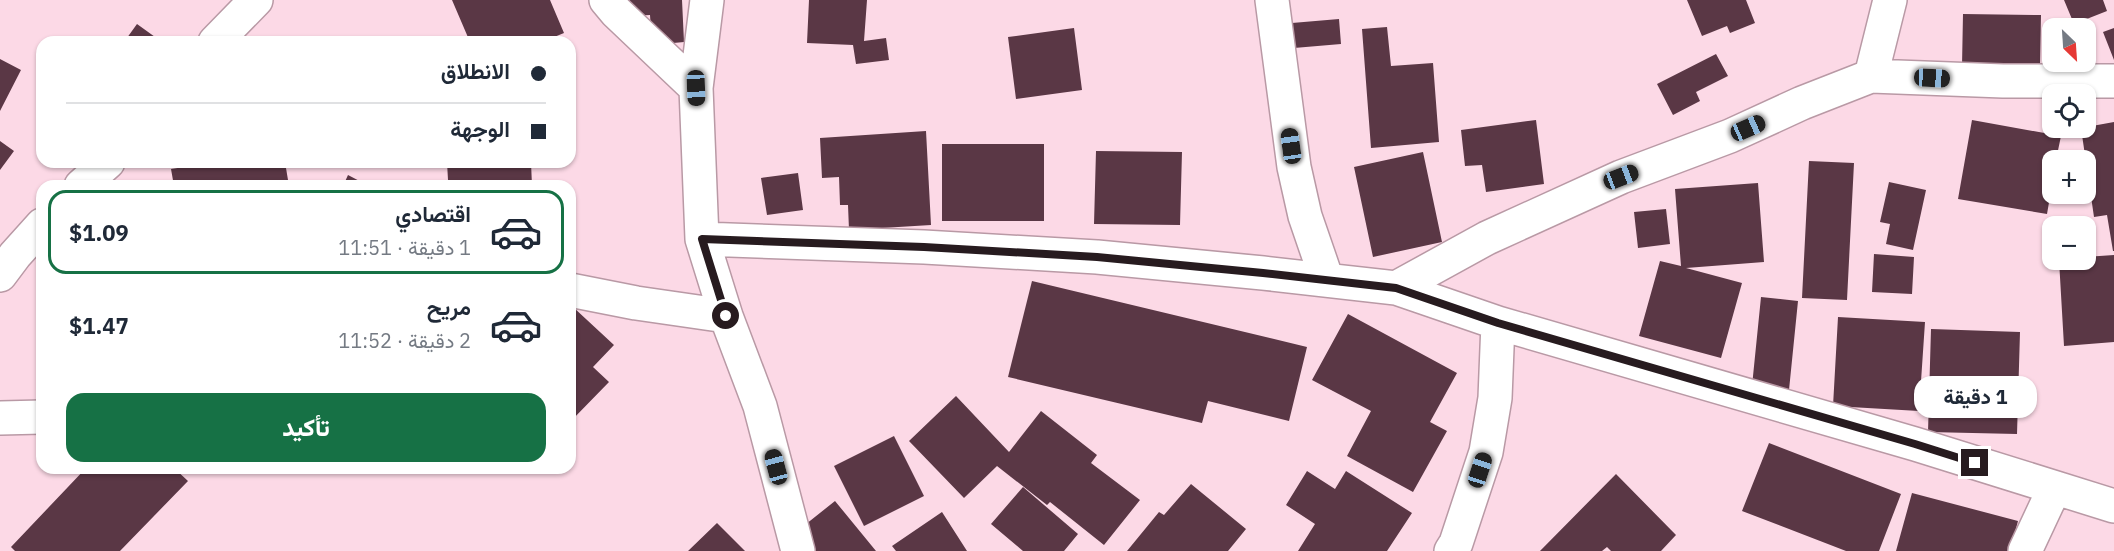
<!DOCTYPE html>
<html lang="ar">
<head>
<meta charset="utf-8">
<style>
	body { margin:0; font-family:"IBM Plex Sans",Vazirmatn,sans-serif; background:#f2f2f3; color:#1f2937; direction:rtl; height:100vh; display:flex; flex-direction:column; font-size:22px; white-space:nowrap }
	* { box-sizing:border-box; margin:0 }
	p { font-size:20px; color:#747a83 }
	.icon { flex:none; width:33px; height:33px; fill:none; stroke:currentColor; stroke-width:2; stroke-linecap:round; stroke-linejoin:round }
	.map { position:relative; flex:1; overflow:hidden; direction:ltr }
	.panel { position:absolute; left:36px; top:180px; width:540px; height:294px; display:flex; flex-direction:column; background:#fff; border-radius:18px; box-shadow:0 2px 4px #0004; direction:rtl }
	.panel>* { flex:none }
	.banner { position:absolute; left:36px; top:36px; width:540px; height:132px; border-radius:18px; box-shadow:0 2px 4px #0004; direction:rtl; display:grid; align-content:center; height:132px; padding:0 30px; background:#fff }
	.needle { width:39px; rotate:155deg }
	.controls { position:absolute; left:2042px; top:18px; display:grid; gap:12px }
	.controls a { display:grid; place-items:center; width:54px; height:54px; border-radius:12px; background:#fff; box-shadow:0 2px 4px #0004; font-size:30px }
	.end { position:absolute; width:27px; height:27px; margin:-14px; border:8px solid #271b1f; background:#fff; box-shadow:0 0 0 3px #fff }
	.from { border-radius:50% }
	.bubble { position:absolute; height:42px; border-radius:18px; background:#fff; box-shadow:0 2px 4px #0004; font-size:20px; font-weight:800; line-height:42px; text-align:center; direction:rtl }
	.car { position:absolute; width:18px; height:36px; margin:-18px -9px; border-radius:8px; box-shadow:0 0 4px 2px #0007; background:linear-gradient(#222 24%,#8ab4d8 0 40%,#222 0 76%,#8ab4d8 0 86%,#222 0) }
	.banner b { display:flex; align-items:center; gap:21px; height:57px; font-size:22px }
	.banner b+b { border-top:2px solid #e0e1e3 }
	.banner i { width:15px; height:15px; background:#1f2937 }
	ul { padding:10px 0 0; list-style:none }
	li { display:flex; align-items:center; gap:18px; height:84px; margin:0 12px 9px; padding:0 18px; border:3px solid transparent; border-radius:18px }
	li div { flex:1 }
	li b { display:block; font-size:22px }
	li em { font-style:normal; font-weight:800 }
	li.active { border-color:#167145 }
	li>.icon { width:54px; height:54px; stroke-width:1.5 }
	.cta { display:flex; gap:12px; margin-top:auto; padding:12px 30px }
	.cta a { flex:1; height:69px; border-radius:18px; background:#167145; color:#fff; font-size:24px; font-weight:800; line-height:69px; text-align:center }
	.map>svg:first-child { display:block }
	.building { fill:#5a3745 }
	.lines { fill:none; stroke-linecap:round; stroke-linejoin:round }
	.minor-casing { stroke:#b999a5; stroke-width:36 }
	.minor { stroke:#fff; stroke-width:33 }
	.route { stroke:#271b1f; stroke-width:8 }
</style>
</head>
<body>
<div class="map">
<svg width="2114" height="551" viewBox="0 0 2114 551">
	<rect width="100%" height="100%" fill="#fcd9e6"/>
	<!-- building -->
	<path class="building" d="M452,0H550L564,33L542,42H470Z
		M613,0H682L684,42L652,45L650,15L614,17Z
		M809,0H867L864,41L886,38L889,60L856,64L853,45L807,43Z
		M1687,0H1746L1755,23L1730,33L1727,26L1702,36Z
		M2064,0H2103L2107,11L2074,24Z
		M1963,14L2041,15L2040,67L1962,66Z
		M1339,19L1341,44L1294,48L1292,23Z
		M137,24L162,42H124Z
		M1387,27L1391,66L1433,63L1439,142L1371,148L1362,29Z
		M1074,28L1082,90L1016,99L1008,37Z
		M2114,28V60L2103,32Z
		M1716,54L1728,76L1696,92L1700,101L1673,115L1657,84Z
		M0,59L21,70L0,111Z
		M1536,120L1544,184L1486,192L1482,165L1465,166L1461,130Z
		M1972,120L2061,136L2056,160H2052V185L2047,214L1958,199Z
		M2114,122V251H2113L2107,215L2094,217L2081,128Z
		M926,131L931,225L849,230L848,205H840L839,177L822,178L820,138Z
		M0,141L14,151L0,170Z
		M942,144H1044V221H942Z
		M1096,151L1182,152L1180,225L1094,224Z
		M1423,152L1442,242L1373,257L1354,167Z
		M1809,161L1854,163L1847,300L1802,298Z
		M217,162H285L289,186H174L171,169Z
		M447,162H531L532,186H454V180H448Z
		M798,173L803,210L767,215L761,178Z
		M348,175L369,186H343Z
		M1889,182L1926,190L1913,250L1886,244L1890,224L1880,222Z
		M1758,183L1764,262L1686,268L1742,283L1721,358L1639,336L1660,261L1681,266L1675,189Z
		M1666,209L1670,244L1638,248L1634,212Z
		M1874,254L1914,257L1912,294L1872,292Z
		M2114,255V342L2064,346L2059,260H2085V257Z
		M1032,281L1307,347L1289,421L1208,401L1202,423L1008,377Z
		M1761,297L1798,301L1789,390L1752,386Z
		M573,307L614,345L593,367L609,382L570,422V310Z
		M1348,314L1457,373L1430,422L1447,431L1413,492L1347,456L1371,411L1312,380Z
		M1838,317L1925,322L1919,411L1833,406Z
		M1931,329L2020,332L2017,434L1928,432Z
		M956,396L1009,452L1041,411L1097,455L1091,463L1140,500L1104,545L1050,502L1047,505L997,466L964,498L909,441Z
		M894,436L924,496L864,526L834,466Z
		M1769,443L1901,494L1879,551H1846L1742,511Z
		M86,468H174L188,481L120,551H15L11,547Z
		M1307,471L1335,489L1346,471L1412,513L1387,551H1298L1315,524L1286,505Z
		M1616,474L1676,535L1661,551H1611L1607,547L1602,551H1540Z
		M1191,484L1246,529L1228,551H1127L1159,512L1164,515Z
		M1023,487L1078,534L1064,551H1023L991,524Z
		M1912,493L2018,521L2010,551H1896Z
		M835,501L876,551H795L786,540Z
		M942,512L967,551H896L892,546Z
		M717,523L745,551H688Z"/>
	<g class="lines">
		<!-- minor casing -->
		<g class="minor-casing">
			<path id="minor" d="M606,0L616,12L696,88
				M707,0L696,88L702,239L924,247L1097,257L1263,273L1396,288L1498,323L1915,444L2114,506
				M1272,0L1294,167L1305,216L1327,280
				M215,42L256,0
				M1871,76L1890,0
				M81,186L108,162
				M702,239L726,316L760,406L798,551
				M0,275L15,255L42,225
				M1396,288L1487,238L1621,177L1730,136L1802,103L1871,76L2003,81H2114
				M570,290L636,303L726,316
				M0,418L42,417
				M1451,551L1456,543L1486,452L1495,398L1498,323
				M2025,551L2054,489"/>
		</g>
		<!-- minor -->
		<use href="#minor" class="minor"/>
	</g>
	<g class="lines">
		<!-- route -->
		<path class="route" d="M726,316L702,239L924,247L1097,257L1263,273L1396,288L1498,323L1915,444L1975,463"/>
	</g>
</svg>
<div class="controls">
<a><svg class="needle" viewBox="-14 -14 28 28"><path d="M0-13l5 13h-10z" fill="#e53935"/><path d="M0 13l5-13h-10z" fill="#747a83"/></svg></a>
<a><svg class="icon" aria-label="locate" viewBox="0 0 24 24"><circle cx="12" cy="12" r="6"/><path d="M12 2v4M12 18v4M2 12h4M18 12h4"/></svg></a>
<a>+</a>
<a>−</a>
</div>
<i class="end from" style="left:726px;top:316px"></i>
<i class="end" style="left:1975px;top:463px"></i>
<div class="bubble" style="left:1914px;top:376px;width:123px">1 دقيقة</div>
<i class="car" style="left:1932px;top:78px;rotate:93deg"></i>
<i class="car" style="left:696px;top:88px;rotate:178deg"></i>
<i class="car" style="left:1748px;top:128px;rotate:66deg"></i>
<i class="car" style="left:1291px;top:146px;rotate:352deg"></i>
<i class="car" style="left:1621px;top:177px;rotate:69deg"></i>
<i class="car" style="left:776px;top:467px;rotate:345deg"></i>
<i class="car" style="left:1480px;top:470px;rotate:18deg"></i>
<div class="banner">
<b><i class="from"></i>الانطلاق</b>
<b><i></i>الوجهة</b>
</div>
<section class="panel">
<ul>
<li class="active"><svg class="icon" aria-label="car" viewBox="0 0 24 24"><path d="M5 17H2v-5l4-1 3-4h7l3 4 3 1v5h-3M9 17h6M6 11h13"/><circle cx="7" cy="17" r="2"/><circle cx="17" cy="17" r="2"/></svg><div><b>اقتصادي</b><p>1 دقيقة · 11:51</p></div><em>$1.09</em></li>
<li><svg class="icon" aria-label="car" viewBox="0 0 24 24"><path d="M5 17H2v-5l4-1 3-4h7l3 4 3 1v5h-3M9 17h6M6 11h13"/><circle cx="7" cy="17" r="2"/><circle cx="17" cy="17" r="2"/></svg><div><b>مريح</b><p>2 دقيقة · 11:52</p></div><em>$1.47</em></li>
</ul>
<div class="cta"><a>تأكيد</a></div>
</section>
</div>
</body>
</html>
